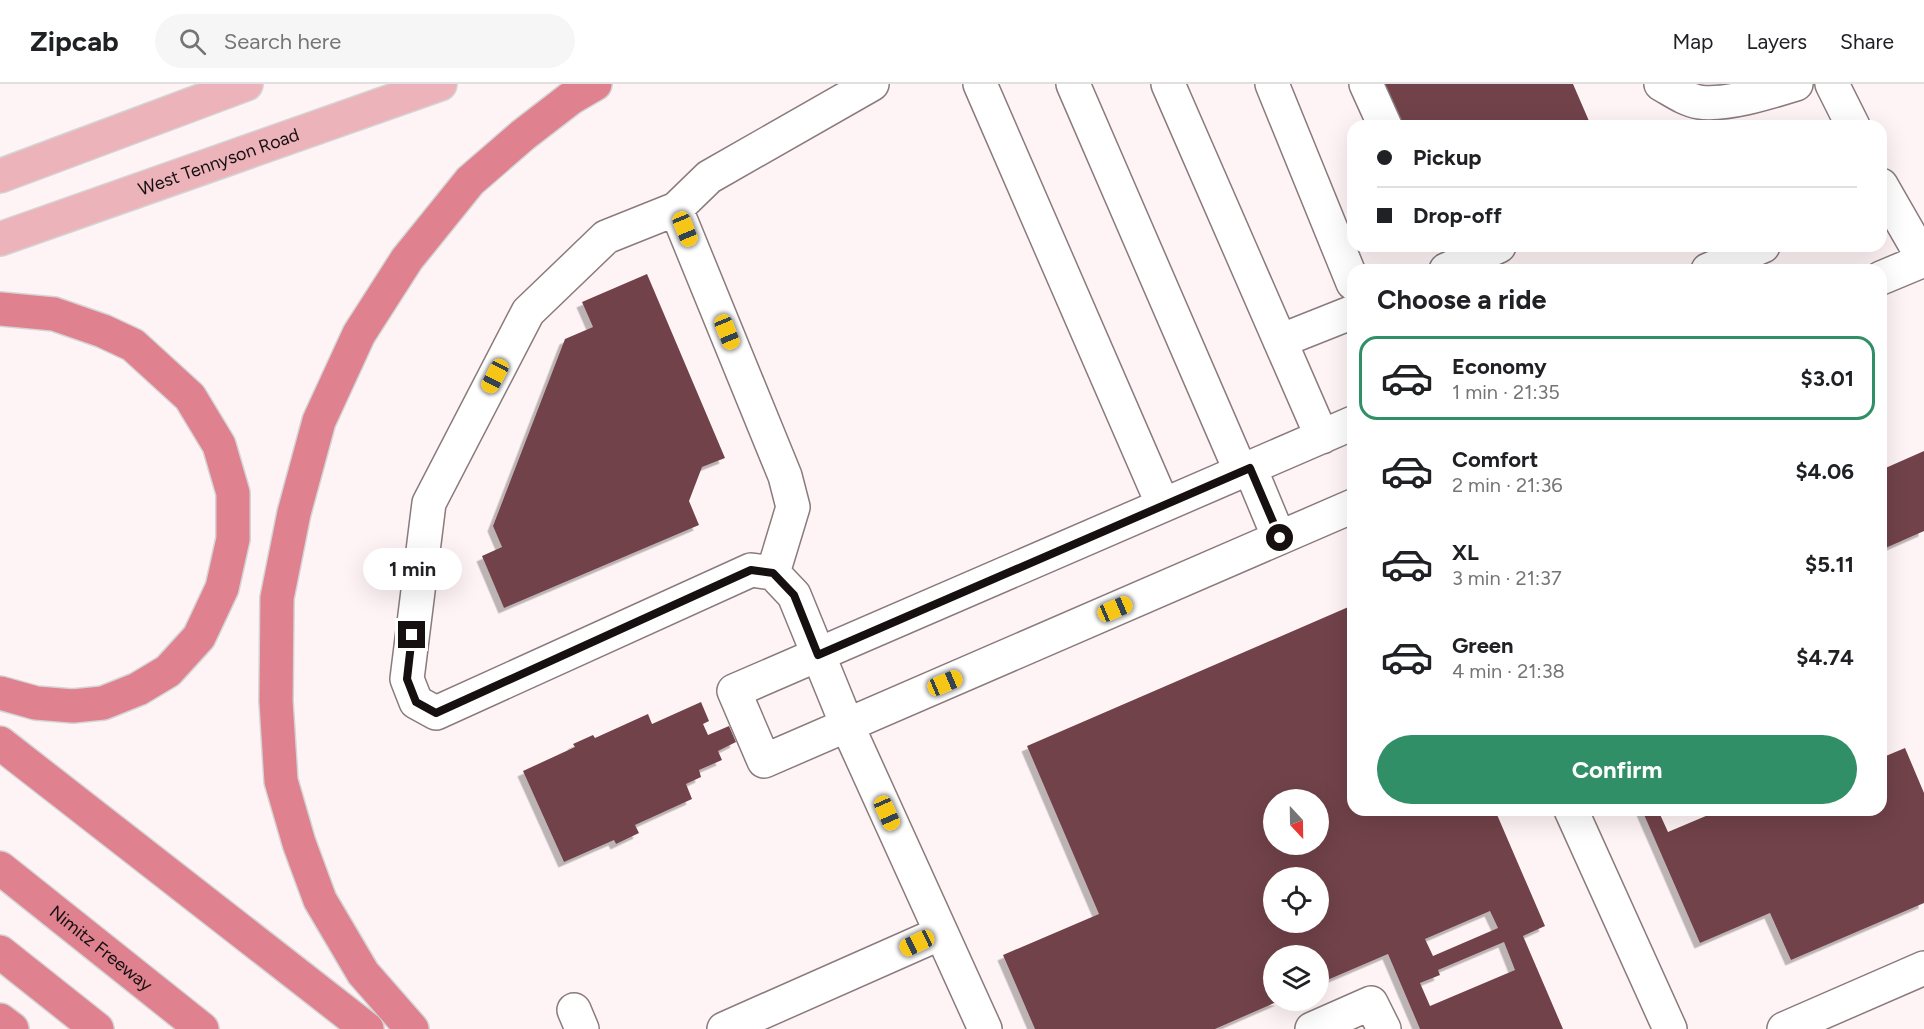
<!DOCTYPE html>
<html lang="en">
<head>
<meta charset="utf-8">
<style>
	body { margin:0; font-family:Figtree,sans-serif; background:#f6f6f6; color:#202124; height:100vh; display:flex; flex-direction:column; font-size:22px; white-space:nowrap }
	* { box-sizing:border-box; margin:0 }
	p { font-size:20px; color:#757577 }
	.icon { flex:none; width:33px; height:33px; fill:none; stroke:currentColor; stroke-width:2; stroke-linecap:round; stroke-linejoin:round }
	.map { position:relative; flex:1; overflow:hidden }
	.details { position:absolute; left:1347px; top:180px; width:540px; height:552px; display:flex; flex-direction:column; background:#fff; border-radius:18px; box-shadow:0 6px 24px #0002 }
	.details>* { flex:none }
	.banner { position:absolute; left:1347px; top:36px; width:540px; height:132px; border-radius:18px; box-shadow:0 6px 24px #0002; display:grid; align-content:center; height:132px; padding:0 30px; background:#fff }
	.needle { width:39px; rotate:158deg }
	.fabs { position:absolute; left:1263px; top:705px; display:grid; gap:12px }
	.fabs a { display:grid; place-items:center; width:66px; height:66px; border-radius:50%; background:#fff; box-shadow:0 6px 24px #0002; font-size:30px }
	.end { position:absolute; width:27px; height:27px; margin:-14px; border:8px solid #161011; background:#fff; box-shadow:0 0 0 3px #fff }
	.from { border-radius:50% }
	.bubble { position:absolute; height:42px; border-radius:21px; background:#fff; box-shadow:0 6px 24px #0002; font-size:20px; font-weight:700; line-height:42px; text-align:center }
	.car { position:absolute; width:18px; height:36px; margin:-18px -9px; border-radius:8px; box-shadow:0 0 4px 2px #0007; background:linear-gradient(#f5c518 24%,#345 0 40%,#f5c518 0 76%,#345 0 86%,#f5c518 0) }
	.banner b { display:flex; align-items:center; gap:21px; height:57px; font-size:22px }
	.banner b+b { border-top:2px solid #e0e0e0 }
	.banner i { width:15px; height:15px; background:#202124 }
	ul { padding:0; list-style:none }
	li { display:flex; align-items:center; gap:18px; height:84px; margin:0 12px 9px; padding:0 18px; border:3px solid transparent; border-radius:18px }
	li div { flex:1 }
	li b { display:block; font-size:22px }
	li em { font-style:normal; font-weight:700 }
	li.current { border-color:#318f67 }
	li>.icon { width:54px; height:54px; stroke-width:1.5 }
	h2 { padding:0 30px; font-size:27px; line-height:72px }
	.primary-button { display:flex; gap:12px; margin-top:auto; padding:12px 30px }
	.primary-button a { flex:1; height:69px; border-radius:36px; background:#318f67; color:#fff; font-size:24px; font-weight:700; line-height:69px; text-align:center }
	header { display:flex; align-items:center; gap:36px; box-sizing:border-box; height:84px; padding:0 30px; background:#fff; border-bottom:2px solid #e0e0e0 }
	header strong { font-size:28px }
	nav { display:flex; gap:33px; margin-inline-start:auto; font-size:21px }
	.search { width:420px; height:54px; background:#f6f6f6; display:flex; align-items:center; gap:15px; box-sizing:border-box; padding:0 21px; border-radius:33px; color:#757577; font-size:22px }
	.map>svg:first-child { display:block }
	.building { fill:#714349; fill-rule:evenodd; filter:url(#shadow) }
	.lines { fill:none; stroke-linecap:round; stroke-linejoin:round }
	.minor-casing { stroke:#8a7b7d; stroke-width:36 }
	.major-casing { stroke:#d5d4d4; stroke-width:36 }
	.highway-casing { stroke:#d5d4d4; stroke-width:36 }
	.minor { stroke:#fff; stroke-width:33 }
	.major { stroke:#ecb3bb; stroke-width:33 }
	.highway { stroke:#df818e; stroke-width:33 }
	.route { stroke:#161011; stroke-width:8 }
	.labels { text-anchor:middle; stroke-width:6; stroke-linejoin:round; paint-order:stroke }
	.street-label { font-size:18px; fill:#161011; stroke:#fff }
</style>
</head>
<body>
<header>
<strong>Zipcab</strong>
<div class="search"><svg class="icon" aria-label="search" viewBox="0 0 24 24"><circle cx="10" cy="10" r="6"/><path d="M15 15l6 6"/></svg>Search here</div>
<nav><a>Map</a><a>Layers</a><a>Share</a></nav>
</header>
<div class="map">
<svg width="1924" height="945" viewBox="0 0 1924 945">
	<defs>
		<filter id="shadow"><feDropShadow dx="-5.5" dy="5.5" stdDeviation="0" flood-color="#0004"/></filter>
	</defs>
	<rect width="100%" height="100%" fill="#fff4f5"/>
	<!-- building -->
	<path class="building" d="M1385,0H1573L1589,37L1576,42H1402Z
		M647,190L725,374L702,383L689,417L699,441L504,524L482,472L502,463L493,442L565,255L593,243L582,218Z
		M1924,367V447L1881,466V386Z
		M1353,521V726H1495L1545,842L1523,852L1563,945H1420L1388,870L1318,900V872H1274V916H1281L1215,945H1035L1003,871L1099,830L1027,662ZM1274,716H1318V760H1274ZM1274,794H1318V838H1274ZM1490,827L1498,844L1433,872L1425,855ZM1504,858L1515,886L1430,922L1420,899L1440,891L1438,886Z
		M701,618L709,637L703,640L708,651L729,642L736,658L718,667L722,676L699,686L701,693L686,700L692,715L635,741L639,749L616,760L614,756L564,778L523,687L575,663L573,660L593,651L595,654L648,630L652,640Z
		M1905,664L1924,709V819L1791,876L1770,829L1700,859L1642,726H1658L1668,748L1720,726H1881V674Z"/>
	<g class="lines">
		<!-- minor casing -->
		<g class="minor-casing">
			<path id="minor" d="M872,0L709,93L676,125L606,153L528,228L429,419L407,595L416,618L436,629L751,486L773,489L794,511L847,641L985,945
				M980,0L1163,421
				M1073,0L1241,388
				M1168,0L1322,353
				M1272,0L1353,199
				M1366,0L1385,42
				M1661,0C1672,6 1686,16 1699,18C1726,22 1770,8 1796,0
				M1832,0L1853,42
				M1881,101L1924,176
				M676,125L785,392L793,423L773,489
				M1446,186L1499,162
				M1708,186L1763,162
				M1881,194L1924,176
				M1280,257L1353,228
				M1353,339L734,607L764,677L1353,422
				M1250,384L1279,454
				M1571,726L1670,945
				M574,926L582,945
				M724,945L941,849
				M1312,945L1371,919L1384,945
				M1784,945L1924,884"/>
		</g>
		<!-- major casing -->
		<g class="major-casing">
			<g id="major">
				<path d="M0,92L246,0"/>
				<path id="s1" d="M0,155L440,0"/>
			</g>
		</g>
		<!-- highway casing -->
		<g class="highway-casing">
			<g id="highway">
				<path d="M0,225L54,230L103,247L133,261L190,313L219,361L233,409V455L222,504L199,553L168,587L138,605L103,619L73,622L36,619L0,609"/>
				<path d="M0,659L367,945"/>
				<path id="s2" d="M0,784L202,945"/>
				<path d="M0,868L97,945"/>
				<path d="M0,936L12,945"/>
				<path d="M412,945L363,889L320,816L299,759L281,697L276,617L277,514L294,429L319,337L359,250L407,175L470,97L523,51L571,14L595,0"/>
			</g>
		</g>
		<!-- minor -->
		<use href="#minor" class="minor"/>
		<!-- major -->
		<use href="#major" class="major"/>
		<!-- highway -->
		<use href="#highway" class="highway"/>
	</g>
	<g class="lines">
		<!-- route -->
		<path class="route" d="M412,551L407,595L416,618L436,629L751,486L773,489L794,511L818,571L1250,384L1280,454"/>
	</g>
	<g class="labels">
		<!-- street labels -->
		<g class="street-label">
			<text dy="6" stroke="none"><textPath href="#s1" startOffset="232">West Tennyson Road</textPath></text>
			<text dy="6" stroke="none"><textPath href="#s2" startOffset="129">Nimitz Freeway</textPath></text>
		</g>
	</g>
</svg>
<div class="fabs">
<a><svg class="needle" viewBox="-14 -14 28 28"><path d="M0-13l5 13h-10z" fill="#e53935"/><path d="M0 13l5-13h-10z" fill="#757577"/></svg></a>
<a><svg class="icon" aria-label="locate" viewBox="0 0 24 24"><circle cx="12" cy="12" r="6"/><path d="M12 2v4M12 18v4M2 12h4M18 12h4"/></svg></a>
<a><svg class="icon" aria-label="layers" viewBox="0 0 24 24"><path d="M12 4l9 5-9 5-9-5zM3 14l9 5 9-5"/></svg></a>
</div>
<i class="end from" style="left:1280px;top:454px"></i>
<i class="end" style="left:412px;top:551px"></i>
<div class="bubble" style="left:363px;top:464px;width:99px">1 min</div>
<i class="car" style="left:685px;top:145px;rotate:158deg"></i>
<i class="car" style="left:727px;top:248px;rotate:158deg"></i>
<i class="car" style="left:495px;top:292px;rotate:208deg"></i>
<i class="car" style="left:1115px;top:525px;rotate:67deg"></i>
<i class="car" style="left:945px;top:599px;rotate:67deg"></i>
<i class="car" style="left:887px;top:729px;rotate:156deg"></i>
<i class="car" style="left:917px;top:859px;rotate:245deg"></i>
<div class="banner">
<b><i class="from"></i>Pickup</b>
<b><i></i>Drop-off</b>
</div>
<section class="details">
<h2>Choose a ride</h2>
<ul>
<li class="current"><svg class="icon" aria-label="car" viewBox="0 0 24 24"><path d="M5 17H2v-5l4-1 3-4h7l3 4 3 1v5h-3M9 17h6M6 11h13"/><circle cx="7" cy="17" r="2"/><circle cx="17" cy="17" r="2"/></svg><div><b>Economy</b><p>1 min · 21:35</p></div><em>$3.01</em></li>
<li><svg class="icon" aria-label="car" viewBox="0 0 24 24"><path d="M5 17H2v-5l4-1 3-4h7l3 4 3 1v5h-3M9 17h6M6 11h13"/><circle cx="7" cy="17" r="2"/><circle cx="17" cy="17" r="2"/></svg><div><b>Comfort</b><p>2 min · 21:36</p></div><em>$4.06</em></li>
<li><svg class="icon" aria-label="car" viewBox="0 0 24 24"><path d="M5 17H2v-5l4-1 3-4h7l3 4 3 1v5h-3M9 17h6M6 11h13"/><circle cx="7" cy="17" r="2"/><circle cx="17" cy="17" r="2"/></svg><div><b>XL</b><p>3 min · 21:37</p></div><em>$5.11</em></li>
<li><svg class="icon" aria-label="car" viewBox="0 0 24 24"><path d="M5 17H2v-5l4-1 3-4h7l3 4 3 1v5h-3M9 17h6M6 11h13"/><circle cx="7" cy="17" r="2"/><circle cx="17" cy="17" r="2"/></svg><div><b>Green</b><p>4 min · 21:38</p></div><em>$4.74</em></li>
</ul>
<div class="primary-button"><a>Confirm</a></div>
</section>
</div>
</body>
</html>
